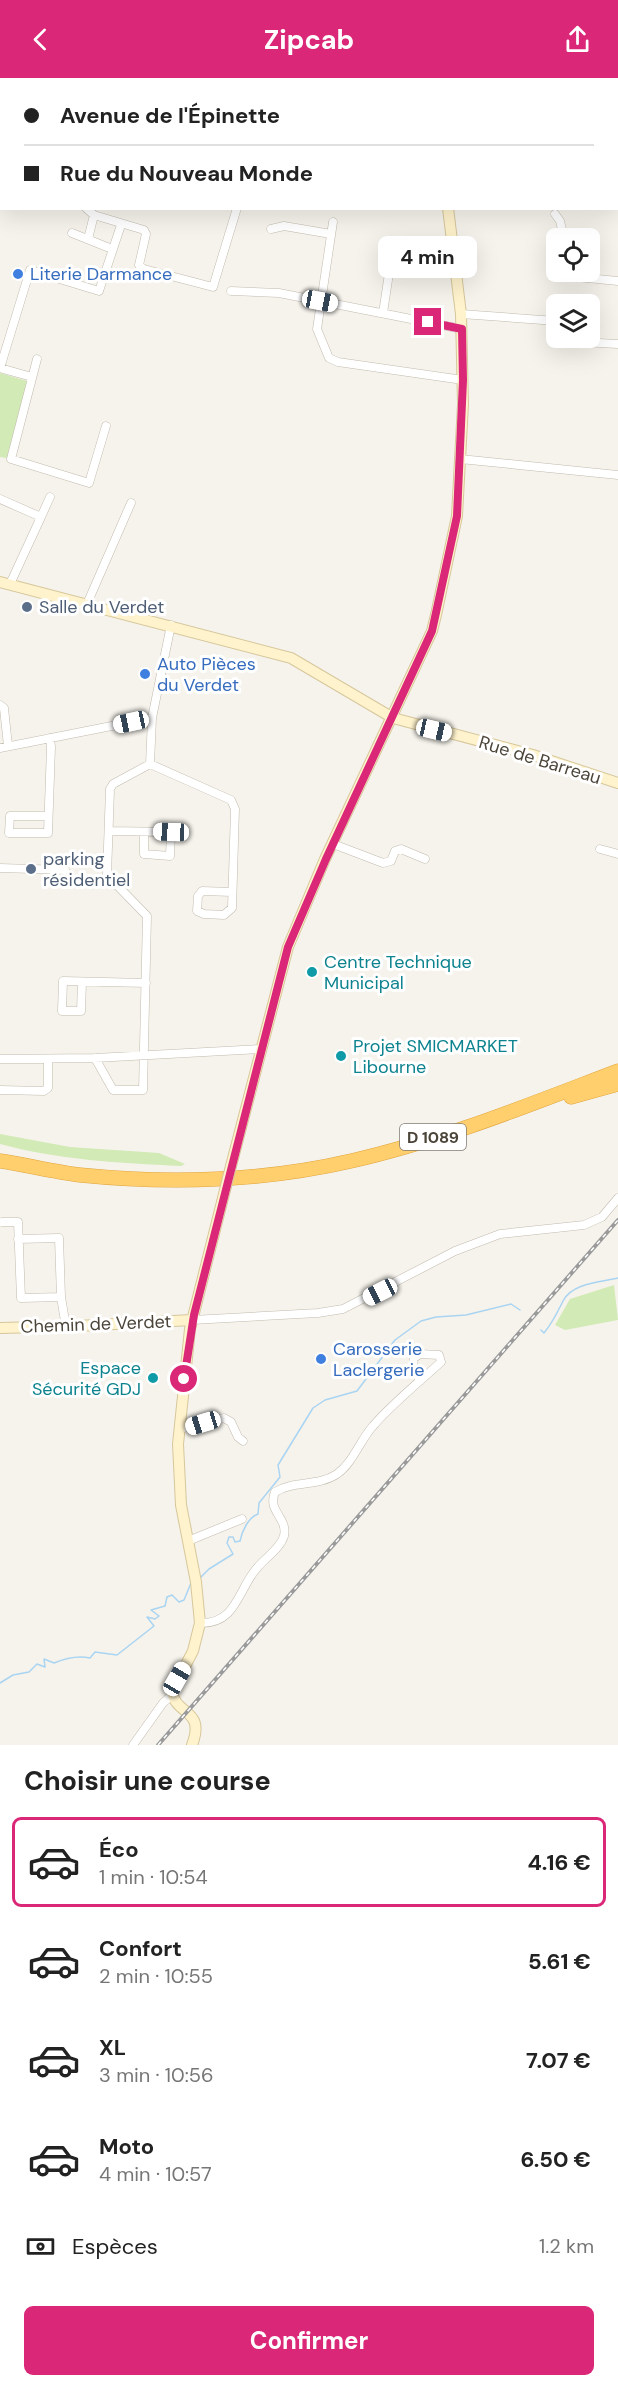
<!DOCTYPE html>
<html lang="fr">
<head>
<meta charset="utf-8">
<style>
	body { margin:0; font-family:"DM Sans",sans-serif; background:#f2f2f2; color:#222; height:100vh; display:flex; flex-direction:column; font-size:22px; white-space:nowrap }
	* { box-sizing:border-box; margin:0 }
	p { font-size:20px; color:#767676 }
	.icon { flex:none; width:33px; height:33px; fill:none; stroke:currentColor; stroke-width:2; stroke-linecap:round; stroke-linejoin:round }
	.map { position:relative; height:1667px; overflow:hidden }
	.side { display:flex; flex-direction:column; background:#fff; flex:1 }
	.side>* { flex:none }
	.hud { position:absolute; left:0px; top:0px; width:618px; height:132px; box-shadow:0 6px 24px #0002; display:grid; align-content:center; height:132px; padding:0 24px; background:#fff }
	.buttons { position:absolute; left:546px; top:150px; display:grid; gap:12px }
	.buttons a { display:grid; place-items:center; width:54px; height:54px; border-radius:9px; background:#fff; box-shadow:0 6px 24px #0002; font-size:30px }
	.end { position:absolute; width:27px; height:27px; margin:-14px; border:8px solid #db2777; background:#fff; box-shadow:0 0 0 3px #fff }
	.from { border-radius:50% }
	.bubble { position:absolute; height:42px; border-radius:9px; background:#fff; box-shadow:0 6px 24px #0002; font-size:20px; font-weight:700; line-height:42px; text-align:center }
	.car { position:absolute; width:18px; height:36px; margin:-18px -9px; border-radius:8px; box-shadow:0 0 4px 2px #0007; background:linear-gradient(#fff 24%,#345 0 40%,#fff 0 76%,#345 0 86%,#fff 0) }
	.hud b { display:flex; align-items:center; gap:21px; height:57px; font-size:22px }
	.hud b+b { border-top:2px solid #e0e0e0 }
	.hud i { width:15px; height:15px; background:#222 }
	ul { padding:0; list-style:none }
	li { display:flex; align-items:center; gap:18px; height:90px; margin:0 12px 9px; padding:0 12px; border:3px solid transparent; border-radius:9px }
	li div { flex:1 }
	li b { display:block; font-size:22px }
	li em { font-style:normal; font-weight:700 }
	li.selected { border-color:#db2777 }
	li>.icon { width:54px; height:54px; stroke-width:1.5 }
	h2 { padding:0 24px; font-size:27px; line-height:72px }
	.pay { display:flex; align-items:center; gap:15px; height:66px; padding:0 24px; font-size:22px }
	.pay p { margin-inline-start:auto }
	.button { display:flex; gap:12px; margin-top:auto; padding:12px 24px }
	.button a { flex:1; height:69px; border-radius:9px; background:#db2777; color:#fff; font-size:24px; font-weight:700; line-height:69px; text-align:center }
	header { display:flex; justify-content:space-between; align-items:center; height:78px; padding:0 24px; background:#db2777; color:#fff; font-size:27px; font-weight:700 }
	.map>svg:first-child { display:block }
	.green { fill:#d2eab5 }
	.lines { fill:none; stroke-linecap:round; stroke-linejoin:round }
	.stream { stroke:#a9d4f2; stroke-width:1.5 }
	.street-casing { stroke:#c2bbae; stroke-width:9 }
	.secondary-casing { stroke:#d6c79b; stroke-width:12 }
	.primary-casing { stroke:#e6c16a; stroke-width:14 }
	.highway-casing { stroke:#e0a43c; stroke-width:15 }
	.street { stroke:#fff; stroke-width:8 }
	.secondary { stroke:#fff3cd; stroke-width:10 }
	.primary { stroke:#ffe39c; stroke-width:12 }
	.highway { stroke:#ffcf6e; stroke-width:14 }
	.rail-casing { stroke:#9a9a9a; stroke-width:4 }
	.rail { stroke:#fff; stroke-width:1.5; stroke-dasharray:4.5; stroke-linecap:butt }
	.secondary-bridge-casing { stroke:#d6c79b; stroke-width:12; stroke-linecap:butt }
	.secondary-bridge { stroke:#fff3cd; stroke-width:10 }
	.route { stroke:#db2777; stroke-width:8 }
	.shop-dot { fill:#3f7fe0; stroke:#fff; stroke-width:2 }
	.service-dot { fill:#5c6f8a; stroke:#fff; stroke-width:2 }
	.culture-dot { fill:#0f9aa8; stroke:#fff; stroke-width:2 }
	.labels { text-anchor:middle; stroke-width:6; stroke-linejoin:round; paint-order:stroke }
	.shield { fill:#fff; stroke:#817c74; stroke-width:1.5 }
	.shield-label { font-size:16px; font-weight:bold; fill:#4b4439 }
	.shop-label { font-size:18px; fill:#366cbe; stroke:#fff; text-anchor:start }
	.service-label { font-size:18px; fill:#4e5e75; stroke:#fff; text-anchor:start }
	.street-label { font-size:18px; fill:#4b4439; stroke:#fff }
	.culture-label { font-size:18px; fill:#0d838f; stroke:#fff; text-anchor:start }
</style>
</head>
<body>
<header><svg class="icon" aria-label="back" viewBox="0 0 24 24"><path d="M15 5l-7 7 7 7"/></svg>Zipcab<svg class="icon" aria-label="share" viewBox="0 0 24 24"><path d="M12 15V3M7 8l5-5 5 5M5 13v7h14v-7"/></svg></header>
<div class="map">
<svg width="618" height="1667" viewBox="0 0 618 1667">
	<rect width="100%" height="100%" fill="#f6f3ec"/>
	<!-- green -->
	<path class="green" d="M0,295L27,303L7,380L0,379Z
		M0,1056L70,1069L159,1075L185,1086L181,1088C119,1085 59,1082 0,1066Z
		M614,1207L618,1242L565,1252L555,1247L570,1221Z"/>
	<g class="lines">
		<!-- stream -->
		<path class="stream" d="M541,1252L544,1255C553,1244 557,1235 563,1223C572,1205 601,1204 618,1200
			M201,1499L209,1491L233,1476L227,1465L229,1459H233L235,1464L240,1463C242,1453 248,1440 258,1436L259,1425L280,1399L278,1387L313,1330L325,1322L357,1313L395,1262L421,1243L436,1239L466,1237L511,1226L520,1232
			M0,1605L13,1597L29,1594L37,1586L45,1589L44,1581L54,1585C66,1580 77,1577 90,1580L95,1574L117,1577L154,1548L147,1539L155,1541L159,1538L151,1532L165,1528L167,1519L172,1517L179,1524L184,1522L191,1505"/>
		<!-- street casing -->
		<g class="street-casing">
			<path id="street" d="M178,0L183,2
				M140,2V0
				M0,3L1,0
				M86,130L94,137L144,152L146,156L139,187L144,191L213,209L237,130
				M555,136L560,143L564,160
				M333,144L317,251L329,280L338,284L463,302
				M271,151L284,148L331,156
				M72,155L112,171
				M88,161L94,137
				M571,194L577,199L618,203
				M231,213L279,215L462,251
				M383,235L393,169L397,165L455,173
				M461,236L556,243
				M577,260L581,264L618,266
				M37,281L11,381L89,405L106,348
				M32,299L0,290L30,192L99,213L121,147
				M460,381L618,397
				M0,421L41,439L10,506
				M41,439L50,419
				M87,526L131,425
				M0,627L4,630L8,668
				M0,670L152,640
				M150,686L231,722L235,731L232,830L224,837L204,836L197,833L198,818L202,813L232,814
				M48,738H10L9,755H48L51,669L50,660
				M109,753L171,754L170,778L144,776V754
				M333,766L383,785L391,783L395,773L401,771L425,781
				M600,771L618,776
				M0,790L65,792
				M82,904L81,933H62L63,903L146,905
				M95,980L113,1012H143L147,838L107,797L110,711L113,706L150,686L152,640L171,547
				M0,981L95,980L261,971
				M0,1012L44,1013L48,1010V981
				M2,1144H18L21,1220L61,1219
				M18,1161L59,1160L61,1219L66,1249
				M192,1242L318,1235L343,1231L455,1173L500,1156L584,1147L602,1139L618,1120
				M179,1351L224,1340L231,1344L238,1359L243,1363
				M188,1463L242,1441
				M200,1545C237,1546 238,1511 257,1490C265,1480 280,1471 284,1458C288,1439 267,1434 275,1414C294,1402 318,1409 337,1396C353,1385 360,1362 373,1348C393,1325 418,1305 441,1284L439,1277L420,1276L414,1280L413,1288L420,1303
				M133,1667L163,1625L172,1617"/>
		</g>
		<!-- secondary casing -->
		<g class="secondary-casing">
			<path id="secondary" d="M444,2V0
				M0,504L291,580L393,640L533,677L618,705
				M231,1088L288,869L325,781L432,553L436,537L457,438L463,326L461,236L448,130
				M0,1250L77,1248L192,1242
				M192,1667C206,1630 175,1638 172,1613L193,1573L200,1545L196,1504L181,1427L178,1366L190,1251L222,1124"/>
		</g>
		<!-- primary casing -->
		<g class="primary-casing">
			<path id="primary" d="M19,2V0
				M0,66L2,62"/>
		</g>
		<!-- highway casing -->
		<g class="highway-casing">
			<path id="highway" d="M571,1019L618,1006
				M0,1083C27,1087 54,1094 80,1097C169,1106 264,1103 351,1083C443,1062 531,1026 618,993"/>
		</g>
		<!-- street -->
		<use href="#street" class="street"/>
		<!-- secondary -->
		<use href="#secondary" class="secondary"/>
		<!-- primary -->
		<use href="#primary" class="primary"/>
		<!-- highway -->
		<use href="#highway" class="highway"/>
		<!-- rail casing -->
		<g class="rail-casing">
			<path id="rail" d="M158,1667L618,1142"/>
		</g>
		<!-- rail -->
		<use href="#rail" class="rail"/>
		<!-- secondary-bridge casing -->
		<g class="secondary-bridge-casing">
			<path id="secondary-bridge" d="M222,1124L231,1088"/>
		</g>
		<!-- secondary-bridge -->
		<use href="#secondary-bridge" class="secondary-bridge"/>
	</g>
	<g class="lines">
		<!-- route -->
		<path class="route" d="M184,1301L194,1237L288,869L326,781L432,553L457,438L463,302L462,251L428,244"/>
	</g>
	<!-- markers -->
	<g class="shop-dot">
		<circle cx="18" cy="196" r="6"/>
		<circle cx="145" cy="596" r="6"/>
		<circle cx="321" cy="1281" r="6"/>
	</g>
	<g class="service-dot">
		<circle cx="27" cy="529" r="6"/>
		<circle cx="31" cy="791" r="6"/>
	</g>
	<g class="culture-dot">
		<circle cx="312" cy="894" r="6"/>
		<circle cx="341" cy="978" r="6"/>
		<circle cx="153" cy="1300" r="6"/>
	</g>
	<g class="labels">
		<!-- shield labels -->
		<rect class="shield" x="400" y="1046" width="66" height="26" rx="4.5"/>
		<g class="shield-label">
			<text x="433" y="1065">D 1089</text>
		</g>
		<!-- shop labels -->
		<g class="shop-label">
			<text x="30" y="202">Literie Darmance</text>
			<text x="157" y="592">Auto Pièces<tspan x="157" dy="21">du Verdet</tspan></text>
			<text x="333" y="1277">Carosserie<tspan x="333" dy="21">Laclergerie</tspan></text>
		</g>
		<!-- service labels -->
		<g class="service-label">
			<text x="39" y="535">Salle du Verdet</text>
			<text x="43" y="787">parking<tspan x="43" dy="21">résidentiel</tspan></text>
		</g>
		<!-- street labels -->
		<g class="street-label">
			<text transform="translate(540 682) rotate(17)" y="6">Rue de Barreau</text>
			<text transform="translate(96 1246) rotate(-2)" y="6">Chemin de Verdet</text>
		</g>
		<!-- culture labels -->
		<g class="culture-label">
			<text x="324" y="890">Centre Technique<tspan x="324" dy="21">Municipal</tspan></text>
			<text x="353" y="974">Projet SMICMARKET<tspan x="353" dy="21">Libourne</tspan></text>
			<text x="141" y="1296" text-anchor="end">Espace<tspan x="141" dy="21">Sécurité GDJ</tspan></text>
		</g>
	</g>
</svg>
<div class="buttons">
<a><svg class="icon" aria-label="locate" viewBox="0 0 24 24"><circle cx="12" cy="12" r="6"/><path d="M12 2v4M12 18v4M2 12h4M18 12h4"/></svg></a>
<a><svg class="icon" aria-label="layers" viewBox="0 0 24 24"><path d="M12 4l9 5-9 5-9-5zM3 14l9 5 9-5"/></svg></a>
</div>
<i class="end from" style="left:184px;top:1301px"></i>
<i class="end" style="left:428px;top:244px"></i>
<div class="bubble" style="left:378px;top:158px;width:99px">4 min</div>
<i class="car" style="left:320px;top:223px;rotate:101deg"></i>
<i class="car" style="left:131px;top:644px;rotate:258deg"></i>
<i class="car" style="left:434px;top:652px;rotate:103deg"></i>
<i class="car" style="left:171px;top:754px;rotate:272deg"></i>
<i class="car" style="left:380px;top:1214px;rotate:243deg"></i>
<i class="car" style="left:203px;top:1345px;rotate:253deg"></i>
<i class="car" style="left:177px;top:1601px;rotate:30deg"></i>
<div class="hud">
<b><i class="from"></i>Avenue de l'Épinette</b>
<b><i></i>Rue du Nouveau Monde</b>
</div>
</div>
<section class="side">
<h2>Choisir une course</h2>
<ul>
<li class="selected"><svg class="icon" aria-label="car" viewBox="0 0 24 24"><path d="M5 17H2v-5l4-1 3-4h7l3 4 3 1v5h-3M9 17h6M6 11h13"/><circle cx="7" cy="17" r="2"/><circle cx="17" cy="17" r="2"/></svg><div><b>Éco</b><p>1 min · 10:54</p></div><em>4.16 €</em></li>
<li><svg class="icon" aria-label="car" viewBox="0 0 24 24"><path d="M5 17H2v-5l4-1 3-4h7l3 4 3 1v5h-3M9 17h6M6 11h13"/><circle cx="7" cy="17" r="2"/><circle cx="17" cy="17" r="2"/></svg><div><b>Confort</b><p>2 min · 10:55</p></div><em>5.61 €</em></li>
<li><svg class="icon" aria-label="car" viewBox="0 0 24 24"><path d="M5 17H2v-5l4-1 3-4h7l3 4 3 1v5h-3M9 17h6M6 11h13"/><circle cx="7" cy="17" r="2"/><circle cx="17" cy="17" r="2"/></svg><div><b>XL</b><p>3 min · 10:56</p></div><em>7.07 €</em></li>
<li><svg class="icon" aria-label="car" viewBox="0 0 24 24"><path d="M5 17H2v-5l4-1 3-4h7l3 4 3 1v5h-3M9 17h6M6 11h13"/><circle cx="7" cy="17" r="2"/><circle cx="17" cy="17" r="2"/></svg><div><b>Moto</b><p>4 min · 10:57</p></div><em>6.50 €</em></li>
</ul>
<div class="pay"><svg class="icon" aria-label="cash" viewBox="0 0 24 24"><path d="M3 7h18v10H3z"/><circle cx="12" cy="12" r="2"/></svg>Espèces<p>1.2 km</p></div>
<div class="button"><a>Confirmer</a></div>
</section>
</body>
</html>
